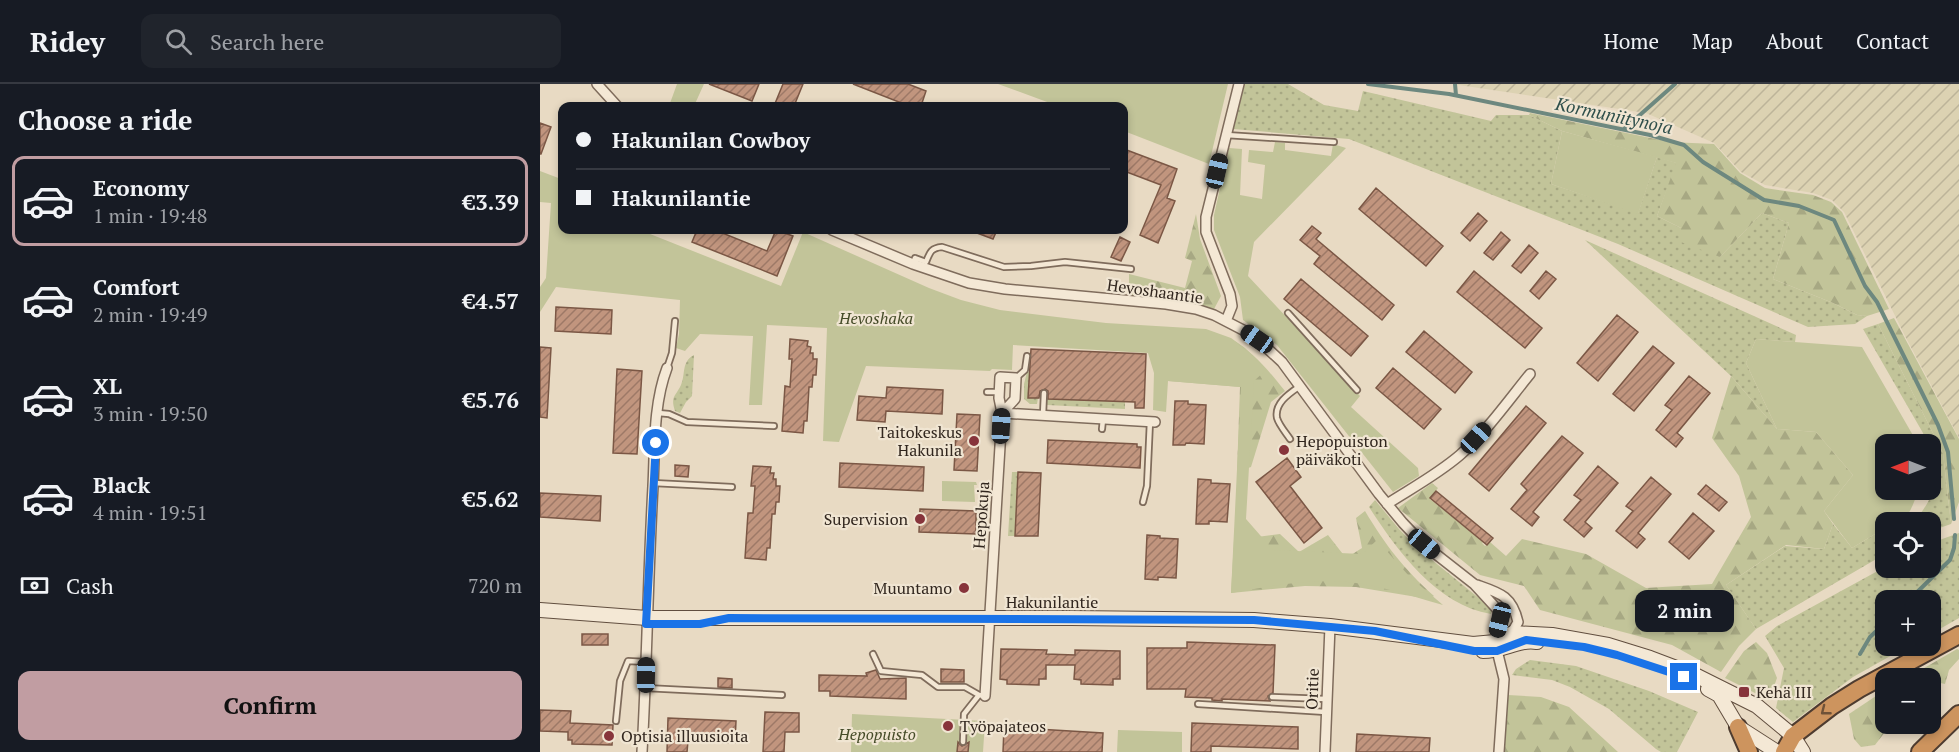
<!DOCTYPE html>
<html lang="en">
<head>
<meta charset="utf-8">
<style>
	body { margin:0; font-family:"PT Serif",serif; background:#20242c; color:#f1f3f6; height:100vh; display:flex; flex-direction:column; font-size:22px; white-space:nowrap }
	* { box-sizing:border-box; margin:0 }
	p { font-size:20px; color:#9ea1a6 }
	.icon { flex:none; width:33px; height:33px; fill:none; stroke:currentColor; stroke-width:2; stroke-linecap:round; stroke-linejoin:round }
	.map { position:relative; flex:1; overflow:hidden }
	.panel { display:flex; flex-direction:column; background:#171b24; width:540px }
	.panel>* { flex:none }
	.hud { position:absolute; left:18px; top:18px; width:570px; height:132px; border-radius:12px; box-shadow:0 3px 9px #0003; display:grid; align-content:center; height:132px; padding:0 18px; background:#171b24 }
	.needle { width:39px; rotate:270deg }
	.tools { position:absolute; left:1335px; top:350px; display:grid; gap:12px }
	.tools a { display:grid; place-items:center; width:66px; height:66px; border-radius:12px; background:#171b24; box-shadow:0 3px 9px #0003; font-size:30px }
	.end { position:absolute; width:27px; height:27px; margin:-14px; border:8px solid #1a73e8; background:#fff; box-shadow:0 0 0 3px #fff }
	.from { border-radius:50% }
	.bubble { position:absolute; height:42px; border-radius:12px; background:#171b24; box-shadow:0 3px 9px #0003; font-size:20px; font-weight:700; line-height:42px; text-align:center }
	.car { position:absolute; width:18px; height:36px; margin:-18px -9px; border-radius:8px; box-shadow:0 0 4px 2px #0007; background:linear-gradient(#222 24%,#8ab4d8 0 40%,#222 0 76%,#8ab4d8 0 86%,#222 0) }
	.hud b { display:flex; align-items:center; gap:21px; height:57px; font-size:22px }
	.hud b+b { border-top:2px solid #363941 }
	.hud i { width:15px; height:15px; background:#f1f3f6 }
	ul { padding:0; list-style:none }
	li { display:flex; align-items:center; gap:18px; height:90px; margin:0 12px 9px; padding:0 6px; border:3px solid transparent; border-radius:12px }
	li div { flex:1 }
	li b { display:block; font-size:22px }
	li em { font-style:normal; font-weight:700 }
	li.current { border-color:#c19da2 }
	li>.icon { width:54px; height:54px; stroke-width:1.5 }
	h2 { padding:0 18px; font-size:27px; line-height:72px }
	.pay { display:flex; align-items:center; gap:15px; height:66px; padding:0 18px; font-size:22px }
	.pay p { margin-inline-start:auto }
	.button { display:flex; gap:12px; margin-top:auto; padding:12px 18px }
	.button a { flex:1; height:69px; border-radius:12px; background:#c19da2; color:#111; font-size:24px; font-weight:700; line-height:69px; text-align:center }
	header { display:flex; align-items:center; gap:36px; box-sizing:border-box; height:84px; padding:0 30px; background:#171b24; border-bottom:2px solid #363941 }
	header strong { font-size:28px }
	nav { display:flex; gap:33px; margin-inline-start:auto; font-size:21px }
	.search { width:420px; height:54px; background:#20242c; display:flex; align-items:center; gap:15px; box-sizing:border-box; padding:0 21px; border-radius:12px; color:#9ea1a6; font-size:22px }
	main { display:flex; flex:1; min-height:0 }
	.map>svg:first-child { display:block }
	.farmland { fill:url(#farmland-furrows) }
	.grass { fill:url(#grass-dots) }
	.forest { fill:url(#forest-firs) }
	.green { fill:#c2c499 }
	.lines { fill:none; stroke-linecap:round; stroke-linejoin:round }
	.stream { stroke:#6d887f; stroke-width:4 }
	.building { fill:url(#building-hatch); stroke:#7b5745; stroke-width:1.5 }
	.lane-casing { stroke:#7f6c5c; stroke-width:8 }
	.street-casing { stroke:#7f6c5c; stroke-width:12 }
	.secondary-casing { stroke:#614e3f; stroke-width:16 }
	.highway-casing { stroke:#4e3c30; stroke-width:20 }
	.lane { stroke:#f4e8d5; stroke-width:4.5 }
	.street { stroke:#f4e8d5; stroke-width:9 }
	.secondary { stroke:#f4e8d5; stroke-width:14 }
	.highway { stroke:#cd945e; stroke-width:16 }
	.oneway { stroke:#6f5238 }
	.route { stroke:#1a73e8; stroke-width:8 }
	.poi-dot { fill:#87343b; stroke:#f0e5d2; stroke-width:2 }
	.labels { text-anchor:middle; stroke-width:4.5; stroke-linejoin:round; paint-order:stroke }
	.street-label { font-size:16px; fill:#31261e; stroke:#f0e5d2 }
	.park-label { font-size:16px; font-style:italic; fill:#454b28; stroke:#f0e5d2 }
	.poi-label { font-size:16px; fill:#31261e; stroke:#f0e5d2; text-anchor:start }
	.water-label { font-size:18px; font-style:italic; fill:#2f4f4b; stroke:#f0e5d2 }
</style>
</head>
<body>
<header>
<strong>Ridey</strong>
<div class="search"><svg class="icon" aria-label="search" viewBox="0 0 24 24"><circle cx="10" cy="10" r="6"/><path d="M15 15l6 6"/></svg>Search here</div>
<nav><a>Home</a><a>Map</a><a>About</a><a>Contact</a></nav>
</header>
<main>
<section class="panel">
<h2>Choose a ride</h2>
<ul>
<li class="current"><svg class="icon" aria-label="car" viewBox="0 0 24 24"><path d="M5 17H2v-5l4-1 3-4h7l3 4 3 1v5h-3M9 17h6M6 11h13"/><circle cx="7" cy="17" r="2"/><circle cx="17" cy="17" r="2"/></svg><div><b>Economy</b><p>1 min · 19:48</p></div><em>€3.39</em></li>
<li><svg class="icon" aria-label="car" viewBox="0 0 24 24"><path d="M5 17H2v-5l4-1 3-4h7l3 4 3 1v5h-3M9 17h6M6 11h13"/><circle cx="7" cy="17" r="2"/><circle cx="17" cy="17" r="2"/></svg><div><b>Comfort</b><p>2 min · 19:49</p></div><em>€4.57</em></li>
<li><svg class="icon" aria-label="car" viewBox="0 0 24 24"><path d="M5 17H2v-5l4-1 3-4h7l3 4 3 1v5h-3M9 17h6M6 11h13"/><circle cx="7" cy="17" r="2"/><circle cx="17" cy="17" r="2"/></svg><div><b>XL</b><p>3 min · 19:50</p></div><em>€5.76</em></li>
<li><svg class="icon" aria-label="car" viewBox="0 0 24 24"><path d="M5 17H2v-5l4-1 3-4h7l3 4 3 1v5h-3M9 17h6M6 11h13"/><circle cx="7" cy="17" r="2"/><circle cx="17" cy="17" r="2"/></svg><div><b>Black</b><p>4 min · 19:51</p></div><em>€5.62</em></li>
</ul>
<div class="pay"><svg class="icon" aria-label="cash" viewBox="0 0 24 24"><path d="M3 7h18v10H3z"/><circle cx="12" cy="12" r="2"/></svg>Cash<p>720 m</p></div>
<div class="button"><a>Confirm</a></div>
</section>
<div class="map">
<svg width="1419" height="668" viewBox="0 0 1419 668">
	<defs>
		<pattern id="farmland-furrows" width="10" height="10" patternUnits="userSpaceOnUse" patternTransform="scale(1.5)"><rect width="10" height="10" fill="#dcd2b2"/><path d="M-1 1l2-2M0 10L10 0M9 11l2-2" fill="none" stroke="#bdb499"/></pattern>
		<pattern id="grass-dots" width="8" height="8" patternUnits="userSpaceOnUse" patternTransform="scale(1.5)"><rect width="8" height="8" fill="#c2c499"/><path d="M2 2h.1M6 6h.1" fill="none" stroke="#a7a883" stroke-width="1.8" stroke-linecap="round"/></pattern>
		<pattern id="forest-firs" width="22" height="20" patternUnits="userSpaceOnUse" patternTransform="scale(1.5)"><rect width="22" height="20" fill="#c2c499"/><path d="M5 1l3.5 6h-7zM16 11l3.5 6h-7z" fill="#a7a883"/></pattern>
		<pattern id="building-hatch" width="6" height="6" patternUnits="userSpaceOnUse" patternTransform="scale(1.5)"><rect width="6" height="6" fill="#c1957e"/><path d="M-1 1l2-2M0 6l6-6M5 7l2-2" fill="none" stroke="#9d7967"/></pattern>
	</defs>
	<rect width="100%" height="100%" fill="#e8dac3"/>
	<!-- farmland -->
	<path class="farmland" d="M912,0H1419V354L1365,252L1304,128L1292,116L1273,109L1225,101L1201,88L1174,59L1106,29Z"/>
	<!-- grass -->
	<path class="grass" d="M705,0H748L784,21L818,27L823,7L951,37L956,31H989L1022,47L1011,100L1098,129L1117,73L1137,79L1117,132L1141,144L1180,173L1222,129L1249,139L1233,195L1293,219L1317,231L1327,232L1315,240L1268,243L1078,160L809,55L693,45Z
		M1045,156L1256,251L1255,258L1216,255L1206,279L1237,345L1191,292Z
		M1338,240L1403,369L1411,440L1391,447L1390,438H1373C1389,422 1400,398 1398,375L1323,245Z
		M154,271L152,312L146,318L140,329L135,327C130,312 136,312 141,301C146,289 141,278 154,271Z
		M487,288H490L489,314H498L497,320H490L484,315V300Z
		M505,314L585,318V325L507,321L505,319Z
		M472,388H478L475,452H468Z
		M835,416L859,445L876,463L945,519L951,526V530C896,521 857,466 829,423Z
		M444,425L443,456L435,454L437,426Z
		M1293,440L1312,464L1345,444V470L1216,545L1186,501L1245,462L1284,465Z
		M1419,449V534L1391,550L1390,516H1346V561H1370L1313,593L1253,638L1236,624L1244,584L1225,552L1237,542L1345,483H1390L1391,459Z
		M990,576L1036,582L1109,607L1158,628L1137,668H1121L1116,665L1069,625L1030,603L1012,596L972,591L976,585Z"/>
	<!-- forest -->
	<path class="forest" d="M990,29L1130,58L1174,60L1200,89L1225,104L1273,111L1291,118L1302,128L1349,225L1327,232L1317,231L1293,219L1233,195L1249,139L1222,129L1180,173L1141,158V144L1117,132L1136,79L1022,47L989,31Z
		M656,130L660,155L681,212L674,225L627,215L589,211V190L645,204L652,177L645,174Z
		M1354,234L1419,355V418L1411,440L1403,369L1338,240Z
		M689,254C714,268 727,285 745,307L731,318L711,383L697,388L700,303L628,297Z
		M1191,292L1237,345L1276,348L1313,391L1284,427L1293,440L1284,465L1246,461L1186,501L1216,545L1199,562L1181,588L1132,561L1000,526L984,502L940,491L858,424L892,399L898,404L890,415L943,458L942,459L945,462L950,458L966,472L982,455L1046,470L1106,504L1172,500L1211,433L1199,392L1172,354Z
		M825,427C846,462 864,485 894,512L889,515L816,503L765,502L691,509L694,456L740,450L759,468L788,451L806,474L822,464L816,434Z
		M1216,558L1227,569L1237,594L1229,616L1185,594L1204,567Z
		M1417,565L1419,566V575L1409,586L1405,600L1391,597L1390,594H1367Z
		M1345,606L1346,639H1352L1335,661L1321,663L1314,655L1309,630Z
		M968,611L1001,613L1029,623L1078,668H963Z"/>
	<!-- green -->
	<path class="green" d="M137,0H164L154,22H129Z
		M458,0H688L669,80L584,47V22H518Z
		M1022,47L1117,73L1098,130L1011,100Z
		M735,58L745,59V66L791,72L793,60L806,64L714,158L708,192L820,312L811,323L878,384L879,392L853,408L737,261L703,236L700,213L674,146V131L689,64L702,65L700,111L722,115L725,81L708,78L709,66L733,68Z
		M0,87L21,95L22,91V146H100L241,202L263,148L389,204L421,216L460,226L566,239L666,245L691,254L705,264L726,286L714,297L706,435L733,466L822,470L837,456L869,492L903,521C868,511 831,498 794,497C761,496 724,503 691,509L701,303L628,297L626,328L613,326L614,289L608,269L473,261L472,286L452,285L450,287L326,282L299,358L283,357L287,244L227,241L222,321H209L213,252L160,250L145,267L136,264L139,250L140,216L16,203L0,228V203L6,194L11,119L0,118Z
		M1216,255L1322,263L1378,360H1346V405H1379C1371,425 1370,438 1346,438L1345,444L1312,464L1284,427L1313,391L1276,348L1237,345L1206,279Z
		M402,397L436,398L437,401H434L435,418L402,417Z
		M312,630L445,637L443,668H311Z
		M578,646L642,648V668H577Z"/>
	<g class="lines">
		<!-- stream -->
		<path class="stream" d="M828,0L909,10L1110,51L1144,61L1163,78L1224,116L1259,122L1294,136L1325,202L1337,218L1398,341L1408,368L1414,435
			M915,0L916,11
			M1084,45L1135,0
			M1369,516L1410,476L1414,464L1415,451
			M1320,570L1330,553L1346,538"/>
	</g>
	<!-- building -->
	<path class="building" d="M169,0H219L212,17Z
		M243,0H263L254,22H234Z
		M313,0H368L386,7L381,22H369Z
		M0,39L11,43L1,70H0Z
		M584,65L637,85L627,114L635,117L618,159L600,151L621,101L584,87Z
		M836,104L903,162L886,182L819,125Z
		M938,129L947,137L930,157L921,149Z
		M772,142L781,149L776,155L854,221L842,236L774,180L780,172L760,156Z
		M157,146H175L227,167L236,146L253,152L237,192L152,158Z
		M429,146H457L453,155Z
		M961,148L970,156L953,176L944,169Z
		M580,153L590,158L581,177L571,173Z
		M989,161L998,169L981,189L972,182Z
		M934,187L1002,244L985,264L917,208Z
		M1006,187L1016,195L999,215L990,207Z
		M761,195L828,252L811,272L744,215Z
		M16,223L72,226L71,250L15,247Z
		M1077,231L1098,248L1058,297L1037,279Z
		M884,247L932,288L915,309L866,268Z
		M250,255L268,257L267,262L271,263L270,269H273V275H277L276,291H273L272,303H269L267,337H264L263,349L242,347L245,302L250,303L252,275H249Z
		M1113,262L1134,279L1094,327L1073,310Z
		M0,263L11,264L7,334L0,333Z
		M491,265L606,270L604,324H595V318L508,315V307L505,305L500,307L499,314H488Z
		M853,284L901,325L884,345L836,304Z
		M77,285L102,287L97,370L73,369Z
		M1149,292L1170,309L1137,349L1143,354L1136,363L1116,346L1132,326L1125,321Z
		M347,303L403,306L402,330L346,327L345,338L317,336L319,312L346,314Z
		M635,317H648V320L666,321L664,360L646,359L645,361H633Z
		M986,322L1006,339L949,407L929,390Z
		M417,330L440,331L437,387L414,386Z
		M1022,352L1043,369L993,428L999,433L992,442L971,425L987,406L981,400Z
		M508,356L597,360V363H601L600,384L507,379Z
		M747,374L761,393L750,402L782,444L764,459L716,398Z
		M300,379L384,383L383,407L299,403Z
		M135,381L149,382L148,393L135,392Z
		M213,382L231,383L230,389H234L233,395H236V402H240L239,418H236L235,430H232L230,464H227L226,476L205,474L208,429H213L215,402H211Z
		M1058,382L1078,399L1045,438L1052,444L1044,453L1024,436L1041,416L1034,411Z
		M478,388L501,389L498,452H475Z
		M1111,393L1131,410L1098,449L1105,455L1097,464L1076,447L1093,427L1086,422Z
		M658,395L671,396V399L690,400L687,438L669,437V440H656Z
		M1166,401L1187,418L1179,427L1158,410Z
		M896,407L953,454L947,461L890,414Z
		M0,409L61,412L60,437L0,433Z
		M380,425L436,427V450L379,448Z
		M1153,429L1174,447L1149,475L1129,458Z
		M607,451L620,452V454L638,455L636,494L618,493V496L605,495Z
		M42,550H68V561H42Z
		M647,558L735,561L733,609L728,612L730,617L682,615V617L672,616V614L645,613L646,605H607V564H647Z
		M461,565L507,566L506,570L535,571V566L580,567V595H573V601L541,600V596L534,595L535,581H506V595H499V601L467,600V596L460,595Z
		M401,585L424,586V598H401Z
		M336,586L340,595L366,594V615L290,612V607H279V591L327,592L326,589Z
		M178,594L192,595V604L178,603Z
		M0,626L31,627L30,639L73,641L72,661L32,660V656H28V648L0,647Z
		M225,628L259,629V648H245L244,668H223Z
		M128,634L196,637L195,659L148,657L147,668H127Z
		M652,639L758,643V665L671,662V668H651Z
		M464,643L563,649L562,668H463Z
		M817,650L890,654L889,668H816Z
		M418,658L422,662L429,658L428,668H417Z"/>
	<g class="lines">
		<!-- lane casing -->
		<g class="lane-casing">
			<path id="lane" d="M686,51L794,58
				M373,180L375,174L386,178C390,168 391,164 402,163L464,183L491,182L525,178L591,185
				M748,229L817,306
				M127,284L132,269L135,237
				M476,294L485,286L487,272
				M447,308H459
				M118,329L129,330L147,338L234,342
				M503,331L504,309
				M562,345L563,335
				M750,355C746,349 739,341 737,334C734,319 750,309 760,302
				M113,399L192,403
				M603,418L607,402L610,337
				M333,570L341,587L382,591L398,603H425L439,611L445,612
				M105,604L242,611
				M732,613L786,615
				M658,620L786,628
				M76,637L80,597L88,577L106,578
				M423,658L424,630L439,611"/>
		</g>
		<!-- street casing -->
		<g class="street-casing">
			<path id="street" d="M57,0L77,22
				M292,146L373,180L429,199L465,205L626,220L656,225L674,231L703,246L717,255L742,278L839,410L863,439L883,460L934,500L957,525L960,536L955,558L964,595L959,668
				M686,237L692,222L690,210L666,148V133L699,0
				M460,293L476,294L475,315L462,329L459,314Z
				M847,420C872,404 898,390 920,371C947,347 968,317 990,290
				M937,501C960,509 972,512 978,538L970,552
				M445,612L462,329L615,338
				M102,668C107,579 108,491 113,402C115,364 113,321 127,284
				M785,668L790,542"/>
		</g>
		<!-- secondary casing -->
		<g class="secondary-casing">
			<path id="secondary" d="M0,526L107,534H532L714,536L790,542L933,560L955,558L973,549L1012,551L1068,561L1110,574L1155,591L1217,622L1253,652L1263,668
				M943,567C964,567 978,555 997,558
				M1168,605L1179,611L1198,643L1237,668"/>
		</g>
		<!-- highway casing -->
		<g class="highway-casing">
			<path id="highway" d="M1198,643L1209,668
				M1244,668L1253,652L1292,622L1319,605L1419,551
				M1380,668L1419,630"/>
		</g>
		<!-- lane -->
		<use href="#lane" class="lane"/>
		<!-- street -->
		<use href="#street" class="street"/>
		<!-- secondary -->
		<use href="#secondary" class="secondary"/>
		<!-- highway -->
		<use href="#highway" class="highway"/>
	</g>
	<!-- one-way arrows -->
	<defs><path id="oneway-chevron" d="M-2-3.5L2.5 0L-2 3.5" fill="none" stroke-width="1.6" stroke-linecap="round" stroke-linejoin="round" transform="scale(1.5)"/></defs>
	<use class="oneway" href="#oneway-chevron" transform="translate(1285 627) rotate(142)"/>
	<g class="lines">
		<!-- route -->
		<path class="route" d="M116,359L106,540H160L189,534L714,536L835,547L934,567H957L986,556L1044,563L1077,571L1144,593"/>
	</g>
	<!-- markers -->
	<g class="poi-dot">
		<circle cx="434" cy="357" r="6"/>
		<circle cx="744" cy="366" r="6"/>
		<circle cx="380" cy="435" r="6"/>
		<circle cx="424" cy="504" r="6"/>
		<rect x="1198" y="602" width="12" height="12" rx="3"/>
		<circle cx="408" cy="642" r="6"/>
		<circle cx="69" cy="652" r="6"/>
	</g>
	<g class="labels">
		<!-- street labels -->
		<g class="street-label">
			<text transform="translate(615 207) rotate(8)" y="6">Hevoshaantie</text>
			<text transform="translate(441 431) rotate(-86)" y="6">Hepokuja</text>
			<text x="512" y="524">Hakunilantie</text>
			<text transform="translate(772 605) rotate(-88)" y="6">Oritie</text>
		</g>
		<!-- park labels -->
		<g class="park-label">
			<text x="336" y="240">Hevoshaka</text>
			<text x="337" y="656">Hepopuisto</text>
		</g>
		<!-- poi labels -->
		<g class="poi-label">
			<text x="422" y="354" text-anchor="end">Taitokeskus<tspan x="422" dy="18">Hakunila</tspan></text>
			<text x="756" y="363">Hepopuiston<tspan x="756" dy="18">päiväkoti</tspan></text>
			<text x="368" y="441" text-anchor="end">Supervision</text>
			<text x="412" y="510" text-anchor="end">Muuntamo</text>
			<text x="1216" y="614">Kehä III</text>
			<text x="420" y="648">Työpajateos</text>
			<text x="81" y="658">Optisia illuusioita</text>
		</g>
		<!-- water labels -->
		<g class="water-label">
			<text transform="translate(1074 32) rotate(12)" y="6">Kormuniitynoja</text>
		</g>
	</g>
</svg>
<div class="tools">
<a><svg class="needle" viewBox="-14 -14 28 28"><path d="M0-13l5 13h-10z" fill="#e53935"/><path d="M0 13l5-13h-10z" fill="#9ea1a6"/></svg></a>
<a><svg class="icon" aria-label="locate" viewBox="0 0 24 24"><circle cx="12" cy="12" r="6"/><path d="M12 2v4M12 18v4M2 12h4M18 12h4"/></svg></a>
<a>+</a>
<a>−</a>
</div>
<i class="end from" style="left:116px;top:359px"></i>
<i class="end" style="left:1144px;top:593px"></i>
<div class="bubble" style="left:1095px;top:506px;width:99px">2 min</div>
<i class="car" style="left:677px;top:87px;rotate:13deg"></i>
<i class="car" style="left:717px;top:255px;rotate:305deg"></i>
<i class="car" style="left:461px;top:342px;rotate:3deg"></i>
<i class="car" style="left:936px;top:354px;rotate:43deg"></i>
<i class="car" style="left:884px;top:460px;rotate:130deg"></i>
<i class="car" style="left:960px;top:536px;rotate:194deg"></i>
<i class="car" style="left:106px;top:591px;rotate:1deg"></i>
<div class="hud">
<b><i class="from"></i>Hakunilan Cowboy</b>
<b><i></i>Hakunilantie</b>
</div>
</div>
</main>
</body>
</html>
